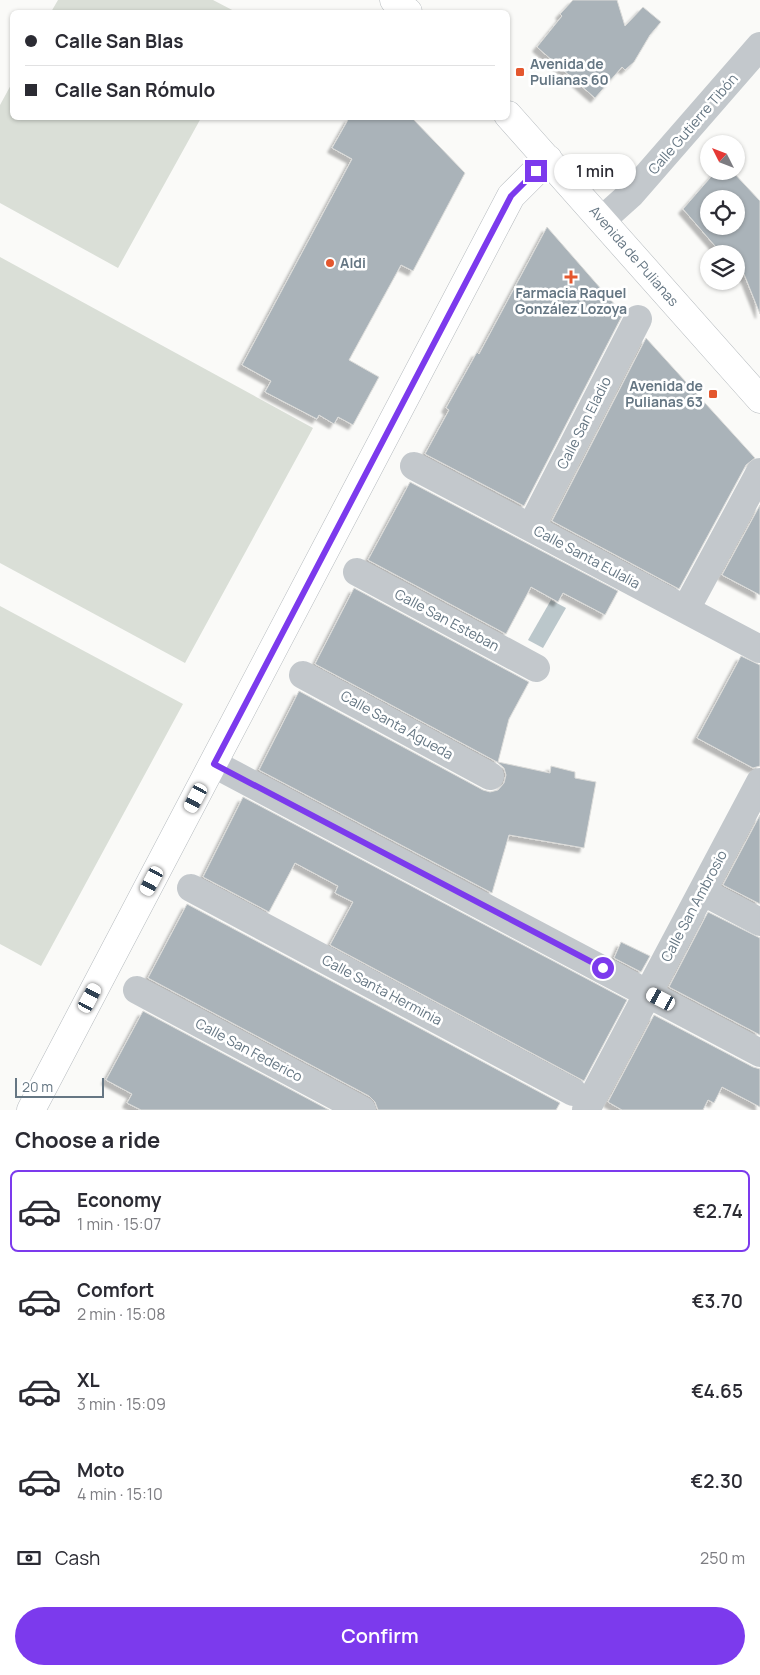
<!DOCTYPE html>
<html lang="en">
<head>
<meta charset="utf-8">
<style>
	body { margin:0; font-family:Manrope,sans-serif; background:#f7f7f7; color:#2b2b33; height:100vh; display:flex; flex-direction:column; font-size:19px; white-space:nowrap }
	* { box-sizing:border-box; margin:0 }
	p { font-size:16px; color:#7c7c81 }
	.icon { flex:none; width:28px; height:28px; fill:none; stroke:currentColor; stroke-width:2; stroke-linecap:round; stroke-linejoin:round }
	.map { position:relative; height:1110px; overflow:hidden }
	.sheet { display:flex; flex-direction:column; background:#fff; flex:1 }
	.sheet>* { flex:none }
	.guide { position:absolute; left:10px; top:10px; width:500px; height:110px; border-radius:8px; box-shadow:0 1px 4px #0004; display:grid; align-content:center; height:110px; padding:0 15px; background:#fff }
	.needle { width:32px; rotate:312deg }
	.fabs { position:absolute; left:700px; top:135px; display:grid; gap:10px }
	.fabs a { display:grid; place-items:center; width:45px; height:45px; border-radius:50%; background:#fff; box-shadow:0 1px 4px #0004; font-size:25px }
	.scale { position:absolute; left:15px; bottom:12px; width:89px; box-sizing:border-box; padding-left:5px; border:2px solid #657683; border-top:0; font-size:14px; line-height:18px; white-space:nowrap; color:#657683; -webkit-text-stroke:4px #fff; paint-order:stroke }
	.end { position:absolute; width:22px; height:22px; margin:-11px; border:6px solid #7c3aed; background:#fff; box-shadow:0 0 0 2px #fff }
	.from { border-radius:50% }
	.bubble { position:absolute; height:35px; border-radius:18px; background:#fff; box-shadow:0 1px 4px #0004; font-size:16px; font-weight:600; line-height:35px; text-align:center }
	.car { position:absolute; width:15px; height:30px; margin:-15px -8px; border-radius:6px; box-shadow:0 0 4px 1px #0007; background:linear-gradient(#fff 24%,#345 0 40%,#fff 0 76%,#345 0 86%,#fff 0) }
	.guide b { display:flex; align-items:center; gap:18px; height:48px; font-size:19px }
	.guide b+b { border-top:1px solid #e1e1e2 }
	.guide i { width:12px; height:12px; background:#2b2b33 }
	ul { padding:0; list-style:none }
	li { display:flex; align-items:center; gap:15px; height:82px; margin:0 10px 8px; padding:0 5px; border:2px solid transparent; border-radius:8px }
	li div { flex:1 }
	li b { display:block; font-size:19px }
	li em { font-style:normal; font-weight:600 }
	li.on { border-color:#7c3aed }
	li>.icon { width:45px; height:45px; stroke-width:1.5 }
	h2 { padding:0 15px; font-size:22px; line-height:60px }
	.pay { display:flex; align-items:center; gap:12px; height:55px; padding:0 15px; font-size:19px }
	.pay p { margin-inline-start:auto }
	.cta { display:flex; gap:10px; margin-top:auto; padding:10px 15px }
	.cta a { flex:1; height:58px; border-radius:30px; background:#7c3aed; color:#fff; font-size:20px; font-weight:600; line-height:58px; text-align:center }
	.map>svg:first-child { display:block }
	.green { fill:#dadfd7 }
	.water { fill:#bbc7cb }
	.building { fill:#aab3b9; stroke:#dcdcda; fill-rule:evenodd; filter:url(#shadow) }
	.lines { fill:none; stroke-linecap:round; stroke-linejoin:round }
	.major-casing { stroke:#b5babe; stroke-width:29 }
	.minor { stroke:#c3c8cc; stroke-width:28 }
	.major { stroke:#fff; stroke-width:28 }
	.route { stroke:#7c3aed; stroke-width:6 }
	.poi-dot { fill:#e4572e; stroke:#fff; stroke-width:2 }
	.labels { text-anchor:middle; stroke-width:5; stroke-linejoin:round; paint-order:stroke }
	.poi-label { font-size:14px; font-weight:bold; fill:#657683; stroke:#fff; text-anchor:start }
	.street-label { font-size:14px; fill:#657683; stroke:#fff }
</style>
</head>
<body>
<div class="map">
<svg width="760" height="1110" viewBox="0 0 760 1110">
	<defs>
		<filter id="shadow"><feDropShadow dx="-4.5" dy="4.5" stdDeviation="1" flood-color="#0004"/></filter>
	</defs>
	<rect width="100%" height="100%" fill="#fafaf8"/>
	<!-- green -->
	<path class="green" d="M58,0H213L236,12H51Z
		M12,83V118H201L118,268L0,203V105Z
		M0,257L313,428L185,663L0,563Z
		M0,606L183,704L41,966L0,944Z"/>
	<!-- water -->
	<path class="water" d="M551,600L566,608L543,648L528,640Z"/>
	<!-- building -->
	<path class="building" d="M573,0H617L625,26L643,7L661,22L650,35L634,62L625,70L622,67L595,98L537,47L562,16L560,14Z
		M349,118H412L465,173L413,271L401,265L349,360L379,377L353,425L338,417L334,424L319,415L317,419L265,392L271,381L242,365L352,159L332,148Z
		M716,171H732L760,201V314L736,254H722L683,209ZM709,199H736V226H709Z
		M547,227L623,314L524,506L425,454L449,410L446,408L477,352L479,354Z
		M646,338L755,458L746,465L679,589L552,521Z
		M410,482L618,591L605,615L563,593L558,602L531,587L506,634L368,560Z
		M760,505V595L722,575Z
		M354,588L529,682L509,719L498,762L550,773L551,766L575,772V778L596,782L584,848L509,835L492,893L259,770L299,691L483,790L490,792L498,790L504,783L506,775L504,768L497,762L315,664Z
		M741,656L760,665V766L753,768L697,738Z
		M243,797L627,1000L584,1081L330,945L353,902L335,893L338,886L295,863L269,912L203,877Z
		M760,815V904L723,885Z
		M187,904L560,1103L556,1110H378L375,1102L369,1096L148,978Z
		M708,912L760,938V1035L669,987Z
		M621,942L650,956L641,972L614,958Z
		M143,1011L329,1110H141L127,1103L132,1094L106,1080Z
		M654,1015L753,1067L760,1069V1107L722,1087L714,1103L708,1100L703,1110H622L608,1102Z"/>
	<g class="lines">
		<!-- major casing -->
		<g class="major-casing">
			<path id="major" d="M394,0L408,12
				M508,115L760,399
				M31,1110L511,196L548,159"/>
		</g>
		<!-- minor -->
		<path class="minor" d="M602,220L631,194L760,46
			M414,466L760,649
			M531,527L638,319
			M357,572L536,668
			M686,609L760,472
			M303,675L490,776
			M214,764L760,1053
			M191,888L573,1092
			M709,895L760,922
			M137,990L362,1110
			M586,1110L760,782"/>
		<!-- major -->
		<use href="#major" class="major"/>
	</g>
	<g class="lines">
		<!-- route -->
		<path class="route" d="M536,171L511,196L214,764L603,968"/>
	</g>
	<!-- markers -->
	<g class="poi-dot">
		<rect x="515" y="67" width="10" height="10" rx="2.5"/>
		<circle cx="330" cy="263" r="5"/>
		<path d="M568.5 269.5h5v5h5v5h-5v5h-5v-5h-5v-5h5z"/>
		<rect x="708" y="389" width="10" height="10" rx="2.5"/>
	</g>
	<g class="labels">
		<!-- poi labels -->
		<g class="poi-label">
			<text x="530" y="69">Avenida de<tspan x="530" dy="16">Pulianas 60</tspan></text>
			<text x="340" y="268">Aldi</text>
			<text x="571" y="298" text-anchor="middle">Farmacia Raquel<tspan x="571" dy="16">González Lozoya</tspan></text>
			<text x="703" y="391" text-anchor="end">Avenida de<tspan x="703" dy="16">Pulianas 63</tspan></text>
		</g>
		<!-- street labels -->
		<g class="street-label">
			<text transform="translate(693 124) rotate(-49)" y="5">Calle Gutierre Tibón</text>
			<text transform="translate(634 256) rotate(49)" y="5">Avenida de Pulianas</text>
			<text transform="translate(584 423) rotate(-63)" y="5">Calle San Eladio</text>
			<text transform="translate(587 557) rotate(28)" y="5">Calle Santa Eulalia</text>
			<text transform="translate(447 620) rotate(28)" y="5">Calle San Esteban</text>
			<text transform="translate(397 725) rotate(29)" y="5">Calle Santa Águeda</text>
			<text transform="translate(694 906) rotate(-62)" y="5">Calle San Ambrosio</text>
			<text transform="translate(382 990) rotate(28)" y="5">Calle Santa Herminia</text>
			<text transform="translate(249 1050) rotate(28)" y="5">Calle San Federico</text>
		</g>
	</g>
</svg>
<div class="fabs">
<a><svg class="needle" viewBox="-14 -14 28 28"><path d="M0-13l5 13h-10z" fill="#e53935"/><path d="M0 13l5-13h-10z" fill="#7c7c81"/></svg></a>
<a><svg class="icon" aria-label="locate" viewBox="0 0 24 24"><circle cx="12" cy="12" r="6"/><path d="M12 2v4M12 18v4M2 12h4M18 12h4"/></svg></a>
<a><svg class="icon" aria-label="layers" viewBox="0 0 24 24"><path d="M12 4l9 5-9 5-9-5zM3 14l9 5 9-5"/></svg></a>
</div>
<div class="scale">20 m</div>
<i class="end from" style="left:603px;top:968px"></i>
<i class="end" style="left:536px;top:171px"></i>
<div class="bubble" style="left:554px;top:154px;width:82px">1 min</div>
<i class="car" style="left:196px;top:798px;rotate:208deg"></i>
<i class="car" style="left:152px;top:881px;rotate:208deg"></i>
<i class="car" style="left:90px;top:998px;rotate:28deg"></i>
<i class="car" style="left:661px;top:999px;rotate:298deg"></i>
<div class="guide">
<b><i class="from"></i>Calle San Blas</b>
<b><i></i>Calle San Rómulo</b>
</div>
</div>
<section class="sheet">
<h2>Choose a ride</h2>
<ul>
<li class="on"><svg class="icon" aria-label="car" viewBox="0 0 24 24"><path d="M5 17H2v-5l4-1 3-4h7l3 4 3 1v5h-3M9 17h6M6 11h13"/><circle cx="7" cy="17" r="2"/><circle cx="17" cy="17" r="2"/></svg><div><b>Economy</b><p>1 min · 15:07</p></div><em>€2.74</em></li>
<li><svg class="icon" aria-label="car" viewBox="0 0 24 24"><path d="M5 17H2v-5l4-1 3-4h7l3 4 3 1v5h-3M9 17h6M6 11h13"/><circle cx="7" cy="17" r="2"/><circle cx="17" cy="17" r="2"/></svg><div><b>Comfort</b><p>2 min · 15:08</p></div><em>€3.70</em></li>
<li><svg class="icon" aria-label="car" viewBox="0 0 24 24"><path d="M5 17H2v-5l4-1 3-4h7l3 4 3 1v5h-3M9 17h6M6 11h13"/><circle cx="7" cy="17" r="2"/><circle cx="17" cy="17" r="2"/></svg><div><b>XL</b><p>3 min · 15:09</p></div><em>€4.65</em></li>
<li><svg class="icon" aria-label="car" viewBox="0 0 24 24"><path d="M5 17H2v-5l4-1 3-4h7l3 4 3 1v5h-3M9 17h6M6 11h13"/><circle cx="7" cy="17" r="2"/><circle cx="17" cy="17" r="2"/></svg><div><b>Moto</b><p>4 min · 15:10</p></div><em>€2.30</em></li>
</ul>
<div class="pay"><svg class="icon" aria-label="cash" viewBox="0 0 24 24"><path d="M3 7h18v10H3z"/><circle cx="12" cy="12" r="2"/></svg>Cash<p>250 m</p></div>
<div class="cta"><a>Confirm</a></div>
</section>
</body>
</html>
